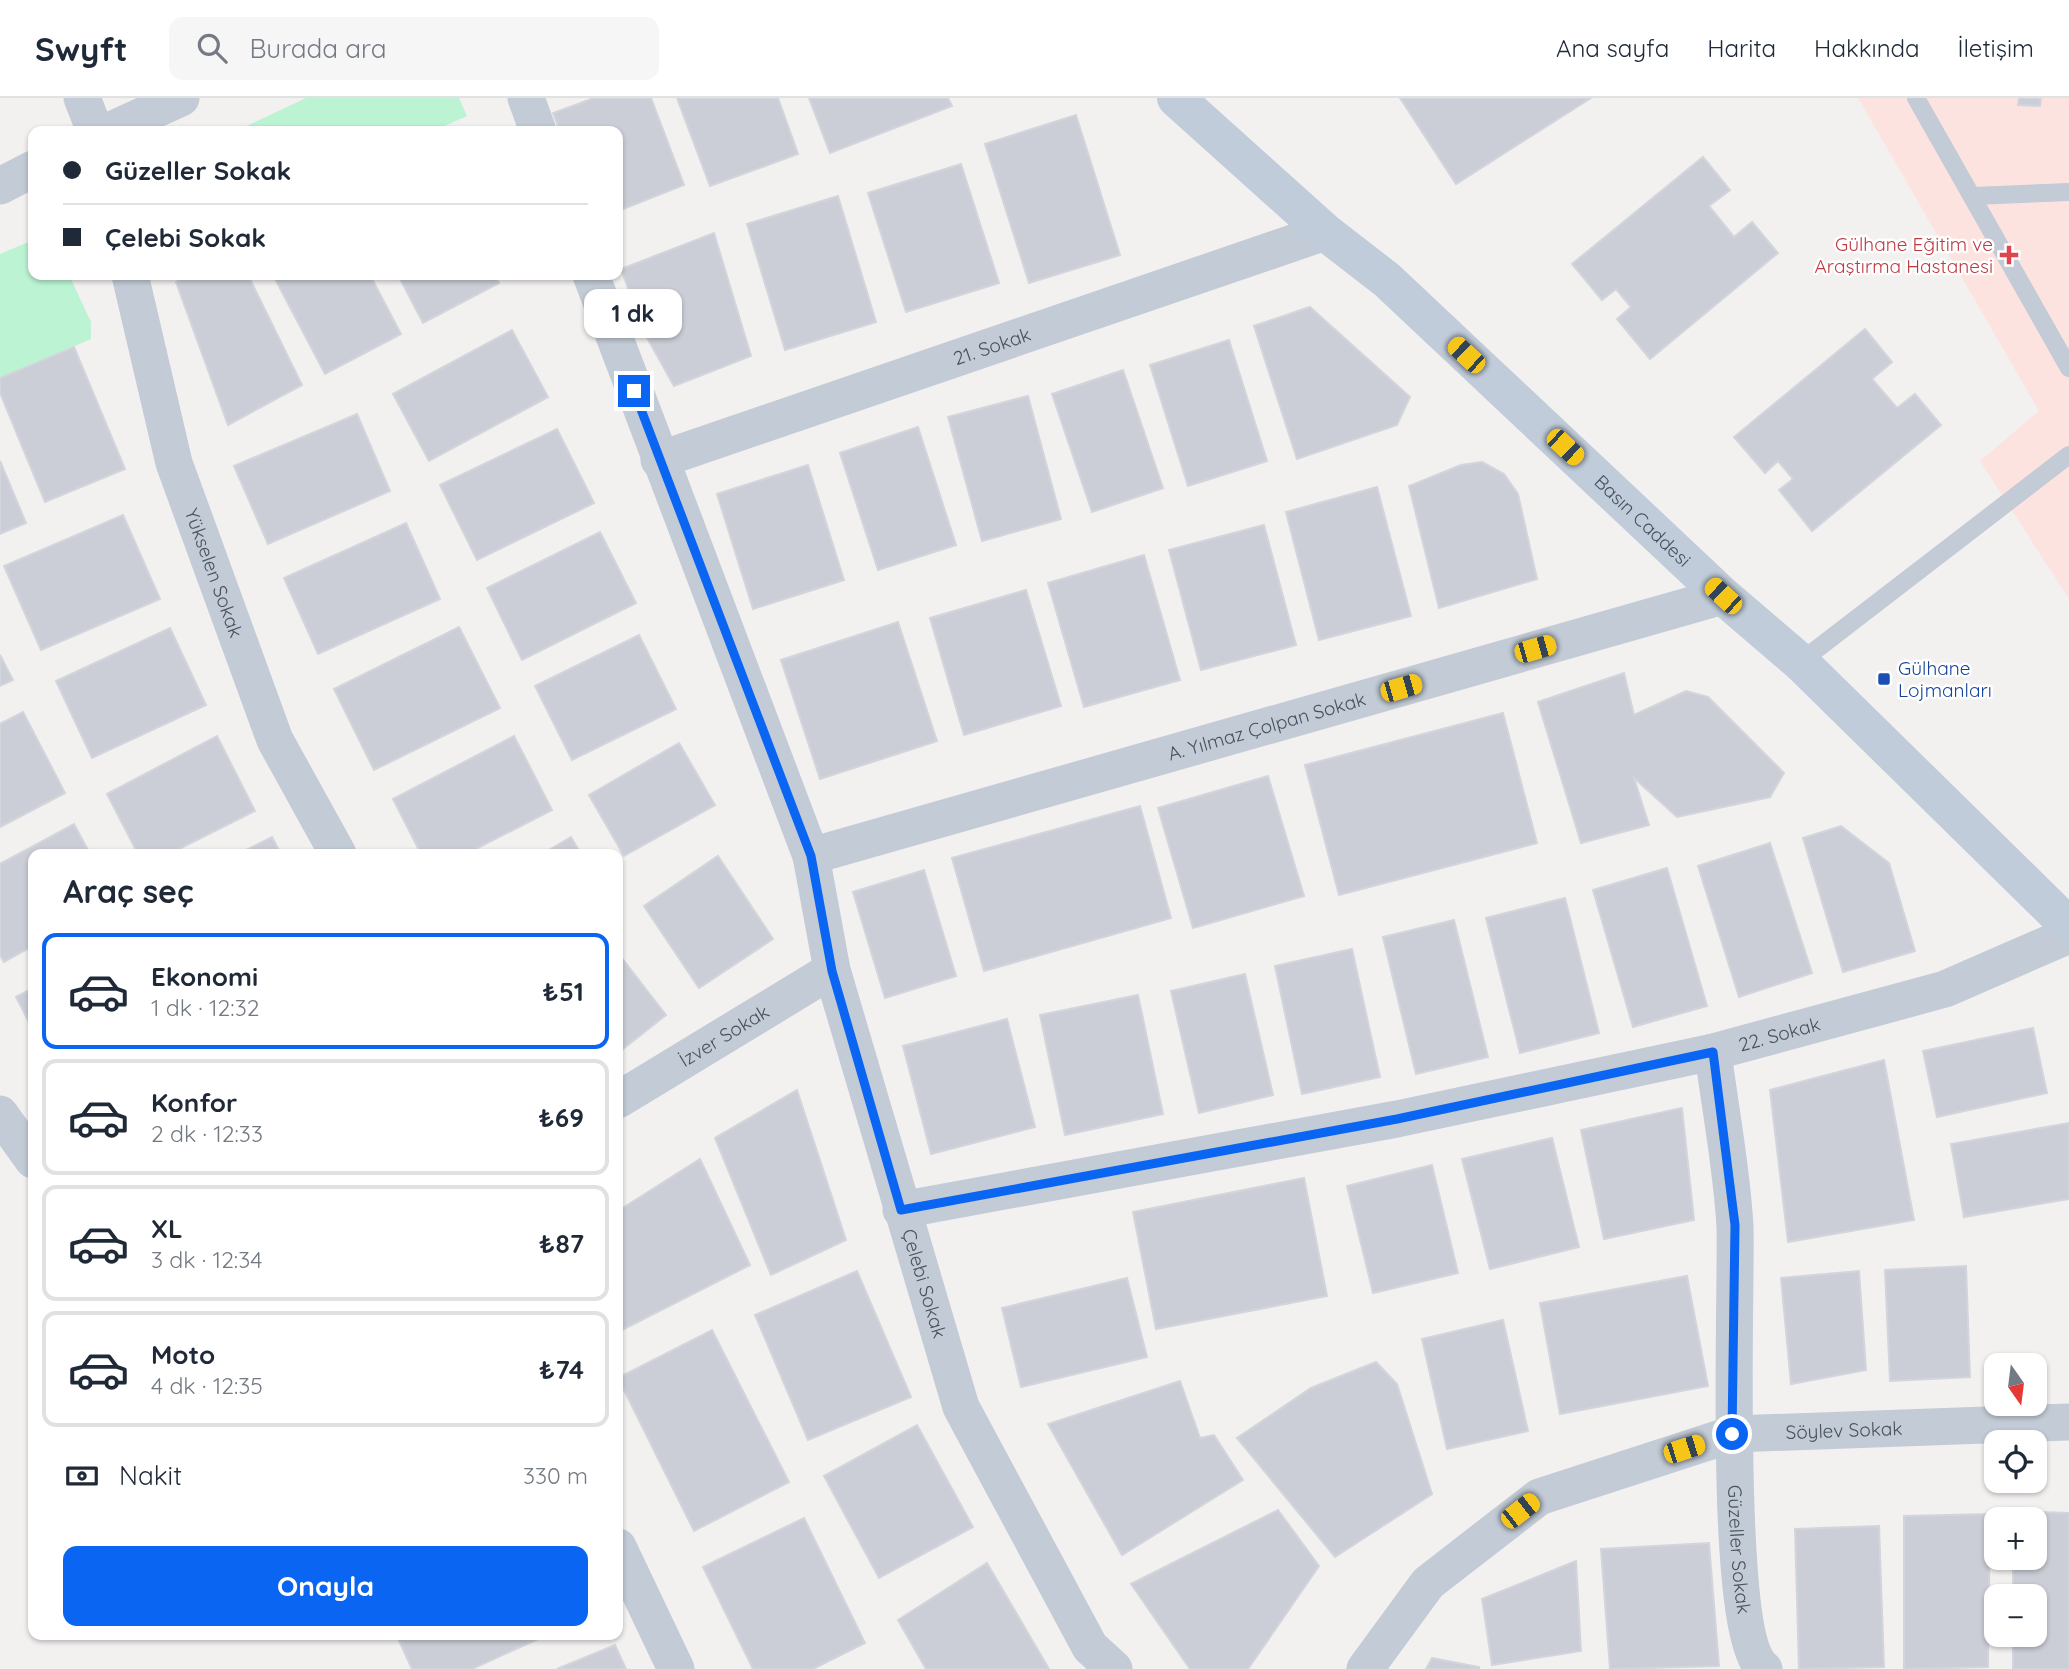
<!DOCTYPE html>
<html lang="tr">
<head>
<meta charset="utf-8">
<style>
	body { margin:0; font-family:Quicksand,sans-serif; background:#f6f6f7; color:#1f2937; height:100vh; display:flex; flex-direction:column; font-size:26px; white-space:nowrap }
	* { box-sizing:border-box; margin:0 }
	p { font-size:23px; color:#747a83 }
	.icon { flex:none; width:38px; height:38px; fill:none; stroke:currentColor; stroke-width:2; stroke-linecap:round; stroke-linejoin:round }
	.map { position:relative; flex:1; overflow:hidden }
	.details { position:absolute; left:28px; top:751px; width:595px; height:791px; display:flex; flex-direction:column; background:#fff; border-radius:14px; box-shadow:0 2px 5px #0004 }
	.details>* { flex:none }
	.top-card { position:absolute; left:28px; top:28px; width:595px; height:154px; border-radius:14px; box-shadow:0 2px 5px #0004; display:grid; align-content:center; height:154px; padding:0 35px; background:#fff }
	.needle { width:46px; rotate:166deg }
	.buttons { position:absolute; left:1984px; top:1255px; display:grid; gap:14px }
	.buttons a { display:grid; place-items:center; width:63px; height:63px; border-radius:14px; background:#fff; box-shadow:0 2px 5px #0004; font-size:35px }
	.end { position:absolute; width:32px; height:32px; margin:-16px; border:9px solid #0a65f2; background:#fff; box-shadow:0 0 0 4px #fff }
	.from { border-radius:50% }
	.bubble { position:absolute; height:49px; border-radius:14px; background:#fff; box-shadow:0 2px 5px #0004; font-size:23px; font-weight:700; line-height:49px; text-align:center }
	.car { position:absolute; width:21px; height:42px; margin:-21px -10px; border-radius:9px; box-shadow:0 0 5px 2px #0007; background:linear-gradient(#f5c518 24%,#345 0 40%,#f5c518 0 76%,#345 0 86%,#f5c518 0) }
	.top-card b { display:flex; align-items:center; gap:24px; height:66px; font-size:26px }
	.top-card b+b { border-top:2px solid #e0e1e3 }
	.top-card i { width:18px; height:18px; background:#1f2937 }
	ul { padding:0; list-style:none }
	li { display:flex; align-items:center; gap:21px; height:116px; margin:0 14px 10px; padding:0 21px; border:4px solid #e0e1e3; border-radius:14px }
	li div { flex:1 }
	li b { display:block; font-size:26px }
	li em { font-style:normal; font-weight:700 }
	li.active { border-color:#0a65f2 }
	li>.icon { width:63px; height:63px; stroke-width:1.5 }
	h2 { padding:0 35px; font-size:32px; line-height:84px }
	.pay { display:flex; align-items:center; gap:18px; height:77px; padding:0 35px; font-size:26px }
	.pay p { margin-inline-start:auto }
	.primary-button { display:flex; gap:14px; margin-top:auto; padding:14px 35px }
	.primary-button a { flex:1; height:80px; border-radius:14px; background:#0a65f2; color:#fff; font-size:28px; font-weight:700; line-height:80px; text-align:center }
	header { display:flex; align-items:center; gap:42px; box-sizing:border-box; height:98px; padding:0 35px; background:#fff; border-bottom:2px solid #e0e1e3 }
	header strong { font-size:33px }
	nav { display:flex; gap:38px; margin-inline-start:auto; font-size:24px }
	.search { width:490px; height:63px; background:#f6f6f7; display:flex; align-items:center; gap:18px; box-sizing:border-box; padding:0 24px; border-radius:14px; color:#747a83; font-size:26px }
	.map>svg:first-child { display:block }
	.medical { fill:#fde3df }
	.green { fill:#bbf3d3 }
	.building { fill:#cbced6; stroke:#d3d5dc; stroke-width:2 }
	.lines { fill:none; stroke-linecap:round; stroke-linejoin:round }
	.lane { stroke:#c2cbd6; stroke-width:18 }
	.street { stroke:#c2cbd6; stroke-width:37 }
	.secondary { stroke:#c1ccda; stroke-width:38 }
	.route { stroke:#0a65f2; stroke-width:9 }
	.health-dot { fill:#e0444e; stroke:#fff; stroke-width:2.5 }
	.transit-dot { fill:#1a4fb4; stroke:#fff; stroke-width:2.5 }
	.labels { text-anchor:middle; stroke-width:5; stroke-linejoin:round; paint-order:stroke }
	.health-label { font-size:19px; fill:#be3a42; stroke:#fff; text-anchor:end }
	.street-label { font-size:19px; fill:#46525f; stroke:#fff }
	.transit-label { font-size:19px; fill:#164399; stroke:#fff; text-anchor:start }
</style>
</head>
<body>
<header>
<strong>Swyft</strong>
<div class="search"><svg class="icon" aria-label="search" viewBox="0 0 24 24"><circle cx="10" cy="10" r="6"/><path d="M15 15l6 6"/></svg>Burada ara</div>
<nav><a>Ana sayfa</a><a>Harita</a><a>Hakkında</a><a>İletişim</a></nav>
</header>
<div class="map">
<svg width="2069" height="1571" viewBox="0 0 2069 1571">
	<rect width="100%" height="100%" fill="#f3f0f0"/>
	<!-- medical -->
	<path class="medical" d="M1858,0H2069V501L1980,363L2039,313Z"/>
	<!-- green -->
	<path class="green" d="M306,0H459L467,18L433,33H236Z
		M33,142V177H69L91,224V241L0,280V156Z"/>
	<!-- building -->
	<path class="building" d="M594,0H651L684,87L618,113V33H560L553,15Z
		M677,0H778L798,56L710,88Z
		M809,0H948L952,8L830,55Z
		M1400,0H1591L1456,86Z
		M2019,0H2041L2040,8L2018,7Z
		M1076,17L1120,157L1029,185L985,46Z
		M1703,59L1730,92L1709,108L1734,139L1752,124L1778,155L1650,261L1617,221L1631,209L1616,191L1602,202L1572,166Z
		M961,66L999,185L906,214L868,95Z
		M838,98L876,224L785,252L747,126Z
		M714,135L751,258L674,288L645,236L621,171Z
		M190,177H248L302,287L228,327L176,184Z
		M273,177H370L401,236L325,276Z
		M398,177H495L499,185L423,225Z
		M1310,209L1410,299L1397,327L1297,361L1254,228Z
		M1865,231L1892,264L1872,281L1897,310L1915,296L1941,327L1812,433L1779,392L1793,381L1778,363L1765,375L1734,339Z
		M512,232L548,299L429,363L393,296Z
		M1229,242L1267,363L1188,388L1150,267Z
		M74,249L125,371L45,404L0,295V280Z
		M1123,272L1163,390L1092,414L1052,296Z
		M1028,298L1061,421L982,443L948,319Z
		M357,316L390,393L268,446L234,368Z
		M918,329L956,447L878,472L840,355Z
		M557,331L594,405L477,462L440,387Z
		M0,363L26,425L0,436Z
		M1482,364L1504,376L1518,396L1537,481L1439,510L1409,388L1461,367Z
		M808,367L844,482L753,511L717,396Z
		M1377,389L1411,518L1319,542L1286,414Z
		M123,417L160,501L41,552L4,468Z
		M406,425L440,501L318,556L284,480Z
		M1264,427L1296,547L1201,572L1169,452Z
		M600,434L636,505L522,562L487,490Z
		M1144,457L1180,582L1084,609L1048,485Z
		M1026,492L1061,608L964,637L930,520Z
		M898,524L937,643L820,681L781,562Z
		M459,529L500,610L374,672L334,591Z
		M170,530L206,607L92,660L56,583Z
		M639,537L676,611L572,662L535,588Z
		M0,557L13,582L0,588Z
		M1624,575L1634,617L1686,593L1708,599L1784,675L1770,699L1677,719L1634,680L1649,727L1581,745L1538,604Z
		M23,614L65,695L0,729V626Z
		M1503,615L1537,745L1339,797L1305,667Z
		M217,638L255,713L169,756H138L107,696Z
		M514,638L552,712L466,756H421L393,701Z
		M679,645L715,707L624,758L589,697Z
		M1268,678L1304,798L1193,830L1158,710Z
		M1140,708L1171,820L984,873L952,760Z
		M74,726L90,756H33V848L4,864L0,857V766Z
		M1841,728L1889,765L1915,853L1843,874L1803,740Z
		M272,739L281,756H238Z
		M571,739L581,756H542Z
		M1770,745L1812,875L1739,899L1698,768Z
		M718,758L773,841L699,890L644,808Z
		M1667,770L1707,908L1633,929L1593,792Z
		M924,772L956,878L885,900L853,794Z
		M1565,800L1599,935L1520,955L1486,820Z
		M1454,822L1488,959L1416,976L1383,839Z
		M1352,851L1380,979L1302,996L1275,868Z
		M618,855L666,917L618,955Z
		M1245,876L1273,997L1199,1015L1171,893Z
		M33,890V932L16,899Z
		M1138,897L1163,1016L1065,1037L1040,917Z
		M1007,921L1035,1029L931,1056L903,948Z
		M2033,930L2047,995L1937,1019L1923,953Z
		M1884,962L1914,1122L1788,1144L1770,992Z
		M797,992L846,1142L771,1177L715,1040Z
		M1682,1010L1694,1122L1604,1141L1581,1032Z
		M2069,1025V1101L1964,1119L1951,1046Z
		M1552,1040L1579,1149L1490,1171L1462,1061Z
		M700,1061L750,1167L618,1234V1113Z
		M1432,1067L1458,1175L1373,1195L1347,1088Z
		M1304,1080L1327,1198L1156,1231L1133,1114Z
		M1966,1168L1970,1279L1890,1283L1885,1172Z
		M857,1173L911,1299L808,1342L755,1217Z
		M1859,1173L1866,1272L1791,1286L1781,1180Z
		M1687,1178L1708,1288L1560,1316L1540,1205Z
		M1127,1180L1147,1259L1021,1289L1002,1210Z
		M1503,1222L1528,1333L1447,1351L1422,1241Z
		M712,1232L789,1384L694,1433L618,1280Z
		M1376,1264L1397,1286L1432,1396L1335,1459L1237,1340L1311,1290Z
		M1180,1283L1200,1340L1214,1337L1243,1382L1122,1457L1048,1326Z
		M917,1327L973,1429L879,1480L824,1378Z
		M1278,1412L1319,1468L1248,1571H1190L1131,1486Z
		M2013,1413L2069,1415V1571H2013V1536H2035V1498H2013V1460H2035V1421H2013Z
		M1990,1416L1988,1569L1904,1571V1418Z
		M804,1420L865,1545L813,1571H753L703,1469Z
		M1879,1428L1884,1569L1799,1571L1795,1431Z
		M1709,1445L1719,1568L1610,1571L1601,1451Z
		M1576,1463L1581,1553L1492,1567L1482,1501Z
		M987,1465L1049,1571H926L898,1522Z
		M396,1536H549L472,1571H412Z
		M615,1547L626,1571H557Z
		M1432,1560L1479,1569V1571H1426Z"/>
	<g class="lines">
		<!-- lane -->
		<path class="lane" d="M1916,0L2069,270
			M1973,98L2069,94
			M1800,564L2069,357"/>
		<!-- street -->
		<g class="street">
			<path d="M82,0L95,33"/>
			<path d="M526,0L538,33"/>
			<path d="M109,33L181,0"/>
			<path d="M0,88L33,71"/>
			<path id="s1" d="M130,177L174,365L275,642L338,756"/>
			<path id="s2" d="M591,177L811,758L832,872L961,1309L1090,1549L1114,1571"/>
			<path id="s3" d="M659,362L1325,134"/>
			<path id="s4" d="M811,758L1723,498"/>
			<path id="s5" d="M1713,954C1720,1011 1732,1071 1735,1129C1737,1197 1722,1538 1764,1571"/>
			<path id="s6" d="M618,1002L832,872"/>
			<path d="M0,1016L33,1062"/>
			<path id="s7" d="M901,1112L1397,1021L1713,954L1945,891L2069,837"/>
			<path d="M618,1449L676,1571"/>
			<path id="s8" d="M1365,1571L1428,1485L1539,1399L1733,1336L2069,1324"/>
		</g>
		<!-- secondary -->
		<path class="secondary" id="s9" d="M1176,0L1325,134L1387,182L1723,498L1800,564L2069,828"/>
	</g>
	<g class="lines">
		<!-- route -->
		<path class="route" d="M634,293L811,758L832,873L901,1112L1397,1021L1713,954L1735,1127L1732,1336"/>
	</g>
	<!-- markers -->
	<path class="health-dot" d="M2005.5 146.5h7v7h7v7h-7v7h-7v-7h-7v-7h7z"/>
	<rect class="transit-dot" x="1877" y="574" width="14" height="14" rx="3.5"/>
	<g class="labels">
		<!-- health labels -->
		<g class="health-label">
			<text x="1993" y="153">Gülhane Eğitim ve<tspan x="1993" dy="22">Araştırma Hastanesi</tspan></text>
		</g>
		<!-- street labels -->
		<g class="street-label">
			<text dy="7" stroke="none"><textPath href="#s3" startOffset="352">21. Sokak</textPath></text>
			<text dy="7" stroke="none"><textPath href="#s9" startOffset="630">Basın Caddesi</textPath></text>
			<text dy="7" stroke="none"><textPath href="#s1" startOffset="310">Yükselen Sokak</textPath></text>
			<text dy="7" stroke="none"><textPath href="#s4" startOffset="474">A. Yılmaz Çolpan Sokak</textPath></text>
			<text dy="7" stroke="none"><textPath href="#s7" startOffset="896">22. Sokak</textPath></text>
			<text dy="7" stroke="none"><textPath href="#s6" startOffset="124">İzver Sokak</textPath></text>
			<text dy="7" stroke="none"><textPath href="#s2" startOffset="1064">Çelebi Sokak</textPath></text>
			<text dy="7" stroke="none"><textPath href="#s8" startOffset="562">Söylev Sokak</textPath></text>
			<text dy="7" stroke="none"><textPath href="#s5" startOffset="499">Güzeller Sokak</textPath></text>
		</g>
		<!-- transit labels -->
		<g class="transit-label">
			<text x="1898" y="577">Gülhane<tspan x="1898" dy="22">Lojmanları</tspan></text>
		</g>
	</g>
</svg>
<div class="buttons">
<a><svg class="needle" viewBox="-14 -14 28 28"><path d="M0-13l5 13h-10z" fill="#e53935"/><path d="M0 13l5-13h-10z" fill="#747a83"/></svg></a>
<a><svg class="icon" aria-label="locate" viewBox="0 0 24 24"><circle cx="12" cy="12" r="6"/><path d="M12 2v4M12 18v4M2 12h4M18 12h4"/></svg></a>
<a>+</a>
<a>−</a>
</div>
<i class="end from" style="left:1732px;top:1336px"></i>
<i class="end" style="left:634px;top:293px"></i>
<div class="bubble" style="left:584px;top:191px;width:98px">1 dk</div>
<i class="car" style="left:1466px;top:257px;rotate:313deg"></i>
<i class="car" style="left:1565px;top:349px;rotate:133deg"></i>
<i class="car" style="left:1723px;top:498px;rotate:313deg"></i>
<i class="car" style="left:1535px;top:551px;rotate:74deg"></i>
<i class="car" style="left:1401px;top:590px;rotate:74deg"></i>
<i class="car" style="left:1684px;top:1351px;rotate:72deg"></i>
<i class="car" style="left:1520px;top:1413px;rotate:52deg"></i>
<div class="top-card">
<b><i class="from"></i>Güzeller Sokak</b>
<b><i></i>Çelebi Sokak</b>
</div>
<section class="details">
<h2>Araç seç</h2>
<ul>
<li class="active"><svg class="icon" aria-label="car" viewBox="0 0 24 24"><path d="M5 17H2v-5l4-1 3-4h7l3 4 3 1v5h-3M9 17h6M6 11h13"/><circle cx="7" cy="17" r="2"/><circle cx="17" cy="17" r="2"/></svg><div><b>Ekonomi</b><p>1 dk · 12:32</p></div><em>₺51</em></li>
<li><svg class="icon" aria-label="car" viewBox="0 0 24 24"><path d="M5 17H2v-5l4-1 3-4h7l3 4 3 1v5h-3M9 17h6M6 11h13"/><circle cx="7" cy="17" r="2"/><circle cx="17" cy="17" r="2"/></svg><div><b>Konfor</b><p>2 dk · 12:33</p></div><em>₺69</em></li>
<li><svg class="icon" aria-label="car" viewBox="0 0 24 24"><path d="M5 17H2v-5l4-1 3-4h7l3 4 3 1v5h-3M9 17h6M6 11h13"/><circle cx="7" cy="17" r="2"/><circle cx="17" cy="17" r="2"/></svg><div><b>XL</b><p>3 dk · 12:34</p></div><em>₺87</em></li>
<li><svg class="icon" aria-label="car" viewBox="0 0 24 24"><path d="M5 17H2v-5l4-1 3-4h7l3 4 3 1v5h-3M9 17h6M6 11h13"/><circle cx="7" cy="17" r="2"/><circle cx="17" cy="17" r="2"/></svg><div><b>Moto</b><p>4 dk · 12:35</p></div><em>₺74</em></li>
</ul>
<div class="pay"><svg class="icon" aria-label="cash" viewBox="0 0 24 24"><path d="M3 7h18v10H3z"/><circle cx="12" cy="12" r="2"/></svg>Nakit<p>330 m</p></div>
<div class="primary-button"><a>Onayla</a></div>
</section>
</div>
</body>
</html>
